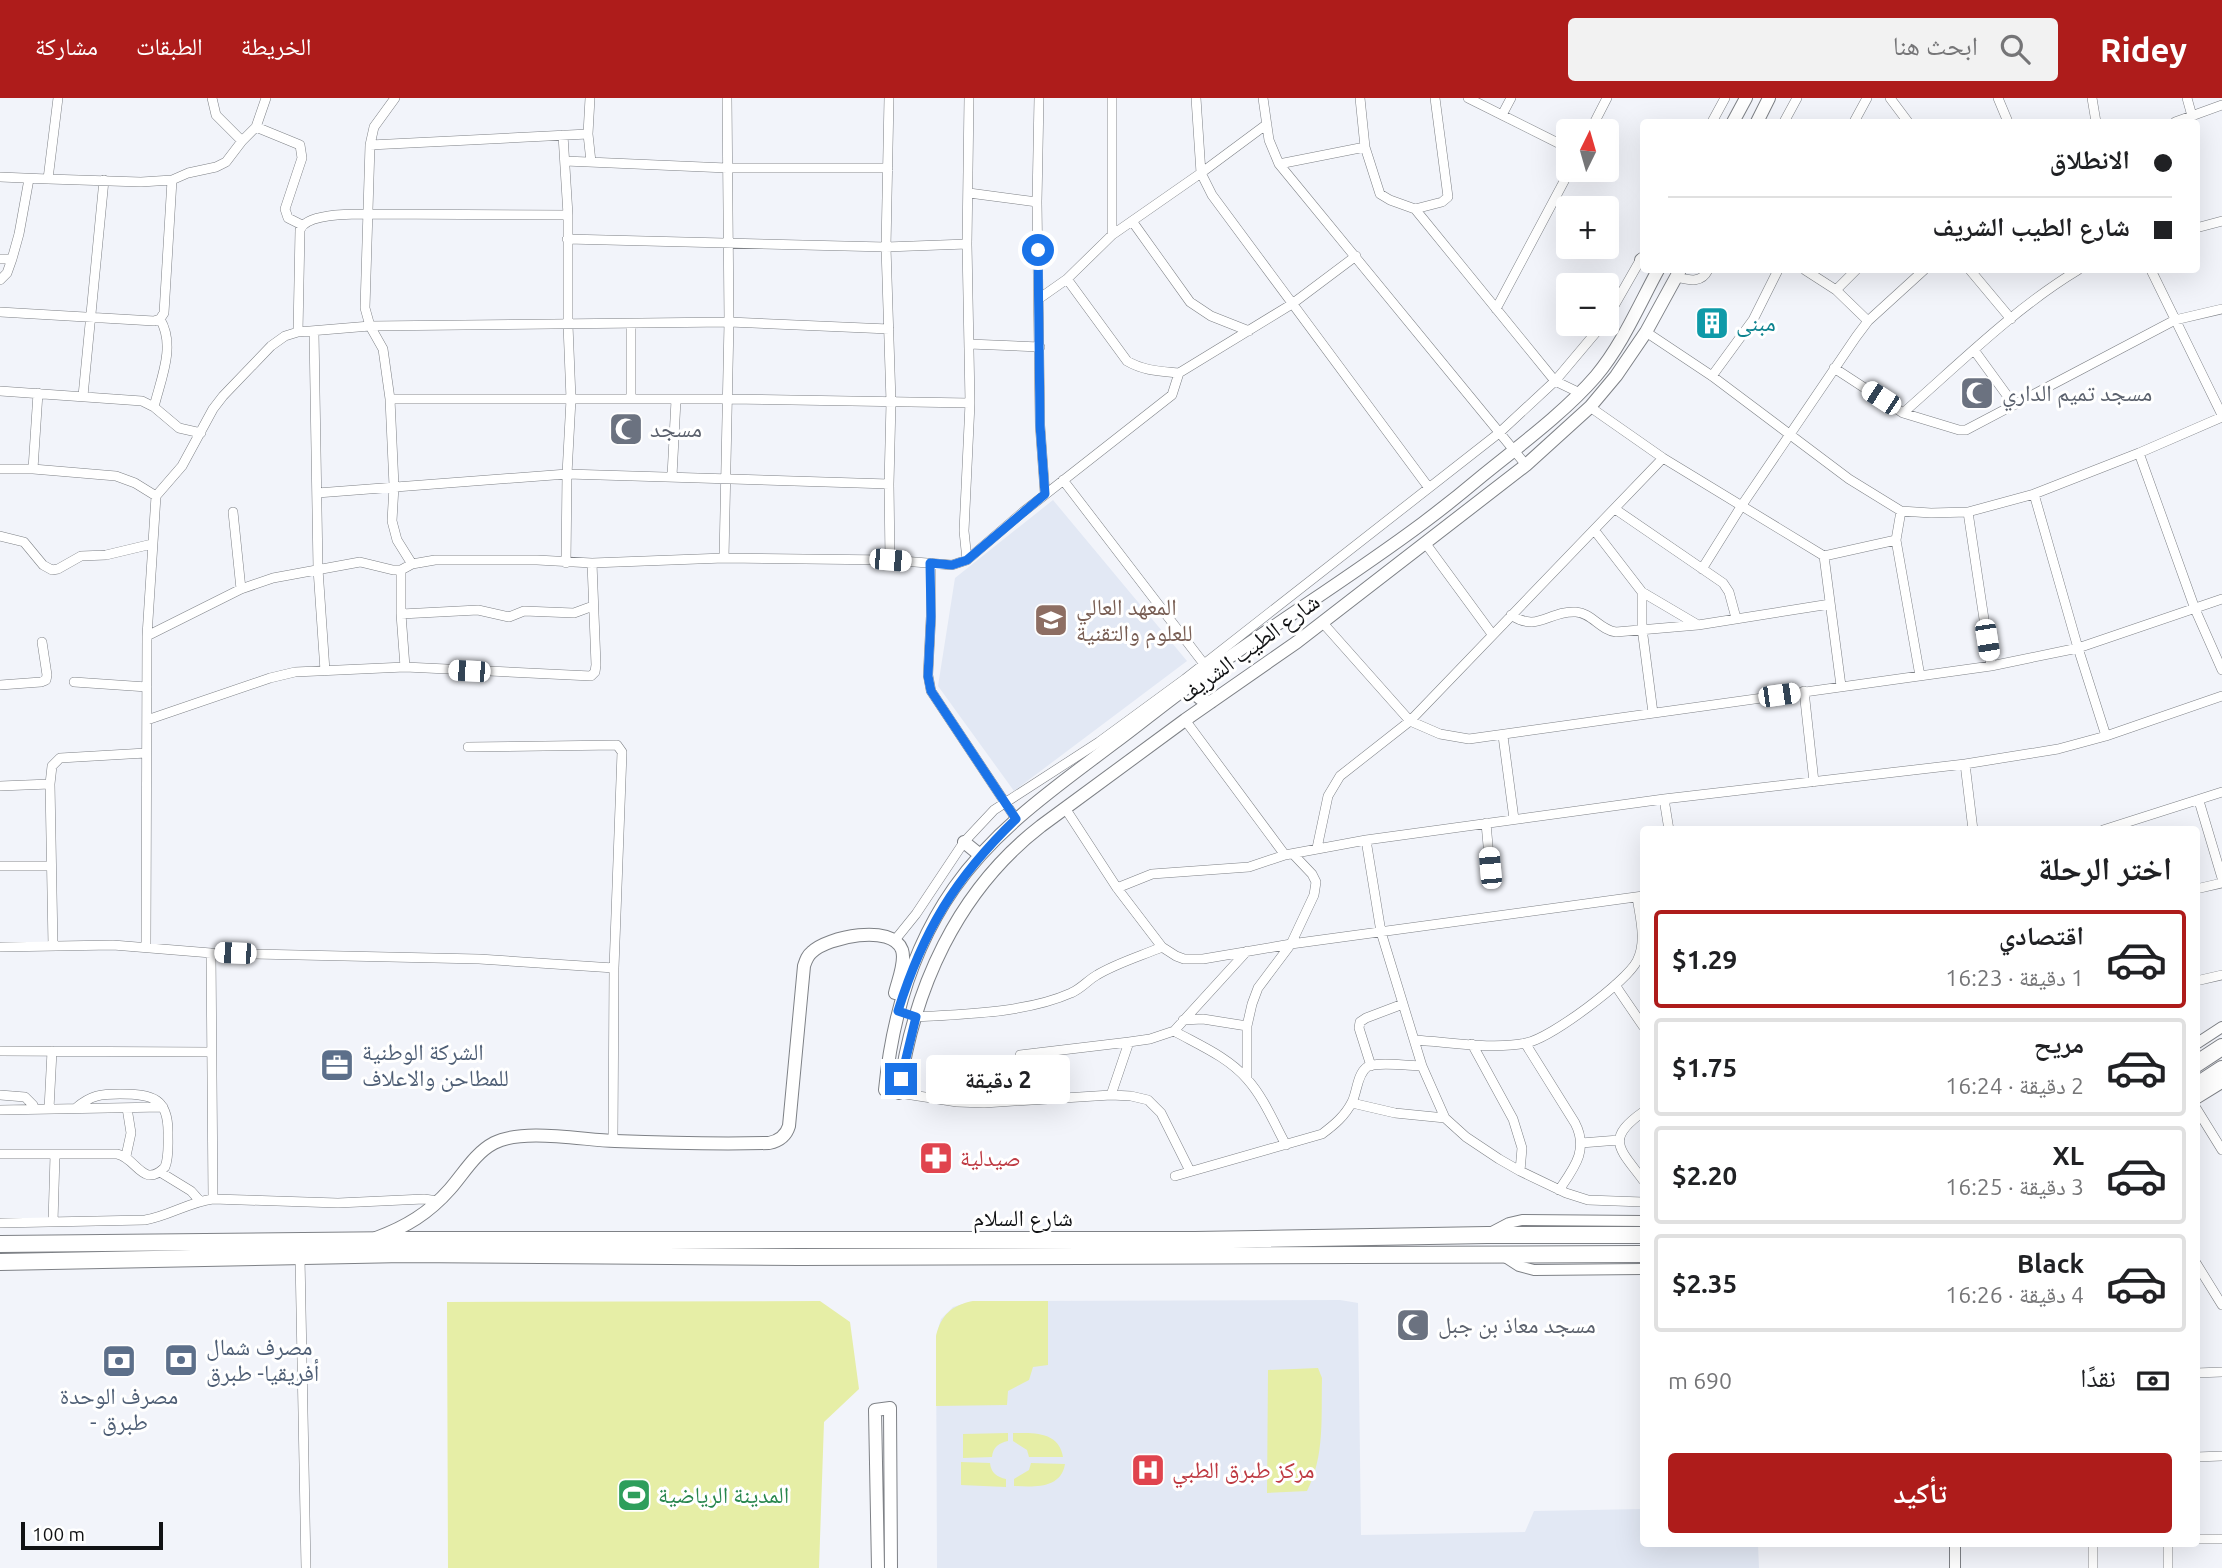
<!DOCTYPE html>
<html lang="ar">
<head>
<meta charset="utf-8">
<style>
	body { margin:0; font-family:Ubuntu,"Noto Naskh Arabic",sans-serif; background:#f2f2f2; color:#202124; direction:rtl; height:100vh; display:flex; flex-direction:column; font-size:26px; white-space:nowrap }
	* { box-sizing:border-box; margin:0 }
	p { font-size:23px; color:#757577 }
	.icon { flex:none; width:38px; height:38px; fill:none; stroke:currentColor; stroke-width:2; stroke-linecap:round; stroke-linejoin:round }
	.map { position:relative; flex:1; overflow:hidden; direction:ltr }
	.details { position:absolute; left:1640px; top:728px; width:560px; height:721px; display:flex; flex-direction:column; background:#fff; border-radius:7px; box-shadow:0 7px 28px #0002; direction:rtl }
	.details>* { flex:none }
	.top-card { position:absolute; left:1640px; top:21px; width:560px; height:154px; border-radius:7px; box-shadow:0 7px 28px #0002; direction:rtl; display:grid; align-content:center; height:154px; padding:0 28px; background:#fff }
	.needle { width:46px; rotate:5deg }
	.controls { position:absolute; left:1556px; top:21px; display:grid; gap:14px }
	.controls a { display:grid; place-items:center; width:63px; height:63px; border-radius:7px; background:#fff; box-shadow:0 7px 28px #0002; font-size:35px }
	.scale { position:absolute; left:21px; bottom:18px; width:142px; box-sizing:border-box; padding-left:7px; border:4px solid #111214; border-top:0; font-size:19px; line-height:24px; white-space:nowrap; color:#111214; -webkit-text-stroke:5px #fff; paint-order:stroke }
	.end { position:absolute; width:32px; height:32px; margin:-16px; border:9px solid #1a73e8; background:#fff; box-shadow:0 0 0 4px #fff }
	.from { border-radius:50% }
	.bubble { position:absolute; height:49px; border-radius:7px; background:#fff; box-shadow:0 7px 28px #0002; font-size:23px; font-weight:700; line-height:49px; text-align:center; direction:rtl }
	.car { position:absolute; width:21px; height:42px; margin:-21px -10px; border-radius:9px; box-shadow:0 0 5px 2px #0007; background:linear-gradient(#fff 24%,#345 0 40%,#fff 0 76%,#345 0 86%,#fff 0) }
	.top-card b { display:flex; align-items:center; gap:24px; height:66px; font-size:26px }
	.top-card b+b { border-top:2px solid #e0e0e0 }
	.top-card i { width:18px; height:18px; background:#202124 }
	ul { padding:0; list-style:none }
	li { display:flex; align-items:center; gap:21px; height:98px; margin:0 14px 10px; padding:0 14px; border:4px solid #e0e0e0; border-radius:7px }
	li div { flex:1 }
	li b { display:block; font-size:26px }
	li em { font-style:normal; font-weight:700 }
	li.active { border-color:#ae1c1b }
	li>.icon { width:63px; height:63px; stroke-width:1.5 }
	h2 { padding:0 28px; font-size:32px; line-height:84px }
	.pay { display:flex; align-items:center; gap:18px; height:77px; padding:0 28px; font-size:26px }
	.pay p { margin-inline-start:auto }
	.button { display:flex; gap:14px; margin-top:auto; padding:14px 28px }
	.button a { flex:1; height:80px; border-radius:7px; background:#ae1c1b; color:#fff; font-size:28px; font-weight:700; line-height:80px; text-align:center }
	header { display:flex; align-items:center; gap:42px; box-sizing:border-box; height:98px; padding:0 35px; background:#ae1c1b; color:#fff }
	header strong { font-size:33px }
	nav { display:flex; gap:38px; margin-inline-start:auto; font-size:24px }
	.search { width:490px; height:63px; background:#f2f2f2; display:flex; align-items:center; gap:18px; box-sizing:border-box; padding:0 24px; border-radius:7px; color:#757577; font-size:26px }
	.map>svg:first-child { display:block }
	.built { fill:#e2e8f4 }
	.green { fill:#e6eea6 }
	.lines { fill:none; stroke-linecap:round; stroke-linejoin:round }
	.minor-casing { stroke:#7e8186; stroke-width:10 }
	.tertiary-casing { stroke:#7e8186; stroke-width:12 }
	.secondary-casing { stroke:#7e8186; stroke-width:14 }
	.trunk-casing { stroke:#7e8186; stroke-width:18 }
	.minor { stroke:#fff; stroke-width:9 }
	.tertiary { stroke:#fff; stroke-width:10 }
	.secondary { stroke:#fff; stroke-width:12 }
	.trunk { stroke:#fff; stroke-width:16 }
	.route { stroke:#1a73e8; stroke-width:9 }
	.labels { text-anchor:middle; stroke-width:6; stroke-linejoin:round; paint-order:stroke }
	.culture-label { font-size:23px; fill:#0d838f; stroke:#fff; text-anchor:start }
	.worship-label { font-size:23px; fill:#5b616d; stroke:#fff; text-anchor:start }
	.education-label { font-size:23px; fill:#785e54; stroke:#fff; text-anchor:start }
	.street-label { font-size:23px; fill:#111214; stroke:#fff }
	.service-label { font-size:23px; fill:#4e5e75; stroke:#fff; text-anchor:start }
	.health-label { font-size:23px; fill:#be3a42; stroke:#fff; text-anchor:start }
	.leisure-label { font-size:23px; fill:#27864d; stroke:#fff; text-anchor:start }
</style>
</head>
<body>
<header>
<strong>Ridey</strong>
<div class="search"><svg class="icon" aria-label="search" viewBox="0 0 24 24"><circle cx="10" cy="10" r="6"/><path d="M15 15l6 6"/></svg>ابحث هنا</div>
<nav><a>الخريطة</a><a>الطبقات</a><a>مشاركة</a></nav>
</header>
<div class="map">
<svg width="2222" height="1470" viewBox="0 0 2222 1470">
	<rect width="100%" height="100%" fill="#f2f4fa"/>
	<!-- built -->
	<path class="built" d="M1053,402L1187,563L1014,693L938,588L955,480Z
		M1340,1202L1358,1205L1361,1437L1525,1434L1534,1413L1643,1411V1446H1758L1759,1470H937L936,1238L941,1221L953,1209L973,1203Z"/>
	<!-- green -->
	<path class="green" d="M820,1203L850,1224L859,1291L824,1324L819,1470H448L447,1204Z
		M973,1203H1048V1267L1033,1269L1029,1282L1008,1293L1007,1307L936,1308V1238C941,1217 952,1207 973,1203Z
		M1318,1270L1322,1280C1321,1319 1325,1358 1307,1393L1267,1395L1268,1272Z
		M1008,1335V1343C999,1345 993,1349 992,1359L963,1360V1336Z
		M1013,1335C1033,1335 1059,1333 1063,1359H1029L1027,1352L1013,1343Z
		M961,1364L990,1365C991,1375 997,1379 1006,1381V1389L961,1387Z
		M1031,1365L1065,1366C1061,1391 1034,1389 1014,1388V1381L1029,1372Z"/>
	<g class="lines">
		<!-- minor casing -->
		<g class="minor-casing">
			<path id="minor" d="M212,0L216,17L242,43
				M395,0L374,29L370,47L365,210L370,228L383,251L390,301L394,388L392,423L397,442L412,466
				M590,0L588,36L591,64
				M889,0L886,149L891,304L889,386L890,462
				M1039,0L1037,104L1040,327L1045,396
				M1112,0V137
				M1196,0L1201,75L1212,97L1429,390
				M1263,0L1269,42L1279,66L1526,367
				M1360,0L1365,49L1380,96L1390,102L1415,111L1555,283L1580,295
				M1468,0L1568,50
				M1890,0L1908,24
				M1998,0L2008,24
				M2092,0L2096,24
				M2187,0L2192,18
				M1502,17L1511,0
				M1712,24L1725,0
				M1784,24L1797,0
				M1854,24L1867,0
				M2175,24L2222,7
				M256,29L300,47L302,60L285,111L288,120L302,127
				M1590,33L1607,0
				M563,37L568,117V227L571,301L567,376L566,465
				M370,47L588,36
				M565,63L727,70H888
				M1279,66L1365,49
				M0,79L48,81L58,0
				M48,81L141,84L172,82L188,75L216,69L226,64L242,43L256,29L266,0
				M969,95L1037,104
				M1415,111L1442,104L1448,99L1435,0
				M1132,123L1190,204L1211,218L1249,233
				M2196,130L2222,123
				M567,141L886,149L967,146
				M0,161H12L19,136L29,81
				M1805,172L1836,192L1868,223
				M1970,172L2011,221
				M2151,172L2222,317
				M1676,179C1689,182 1701,186 1708,172
				M1067,181L1127,263C1144,273 1160,273 1179,275
				M0,182L7,175L12,161
				M1836,192L1856,172
				M1040,200L1067,181L1112,137L1201,75L1267,26
				M1496,211L1570,72
				M0,214L154,223L160,221L164,215L172,82
				M1606,222L1642,159
				M298,234L300,132C306,115 352,116 369,116L568,117
				M314,234L318,471L325,573
				M1646,234L1712,278L1849,381L1901,413L1931,415L1968,414L2034,396L2139,355L2222,319
				M969,246L1040,249
				M1974,252L2014,307
				M1834,270L1903,315L1959,332H1966L2175,222L2222,211
				M1712,278L1753,222L1778,172
				M0,293L142,303L154,309L179,330L201,335
				M83,298L104,82
				M390,301H728L970,305
				M631,301V226
				M154,309C161,280 176,248 160,221
				M1590,309L1663,360L1824,458L1841,588
				M1903,315C1959,266 2015,210 2078,172
				M2139,355L2195,511L2222,572
				M0,371H33L116,378L135,385L156,398L147,538L146,849
				M33,371L38,295
				M672,378L676,302
				M1063,382L1204,566
				M317,395L567,376L889,386
				M2034,396L2078,550L2106,638
				M156,398L182,368L213,311L223,298L271,248L285,238L298,234L370,228L729,224L889,231
				M1615,411L1723,485L1729,494L1736,520
				M1901,413L1896,442L1920,578
				M233,414L241,491
				M1968,414L1991,568
				M1595,433L1642,494V530L1653,615
				M0,438L24,444L43,467L52,472L58,471L81,458L106,457L152,446
				M1426,446L1492,536
				M1824,458L1896,442
				M724,460L729,224L727,0
				M967,462L1023,414L1172,297L1179,275L1292,206L1356,158
				M931,465V518L928,577L931,593L1016,721
				M1702,471L1742,407L1856,239L1868,223L1924,172
				M401,472V516L405,569
				M1642,494L1698,527
				M401,516L478,512L509,519L524,513L574,515L593,508
				M1511,517C1538,535 1549,512 1576,514C1592,515 1600,532 1616,534L1698,527L1830,506
				M1322,524L1410,623L1440,636L1469,641L1991,568L2078,550L2222,501
				M147,538L241,491L273,480L360,464L393,472H401L412,466L435,462H537L592,465L724,460L890,462L952,467L967,462L964,433L970,305L967,146L969,0
				M74,584L147,589
				M0,587L41,584L46,582L47,577L42,544
				M1804,593L1814,684
				M147,622L270,580L295,574L405,569L591,578L595,574L596,567L592,465
				M1185,622L1285,757
				M1503,638L1514,721
				M468,649L617,647L622,654L614,870L613,1043
				M1965,666L1973,732
				M0,688L50,686
				M1664,701L1669,732
				M2199,703L2222,780
				M1065,710L1117,790L1162,849L1176,858L1184,861H1203L1291,846L1643,798
				M1486,725L1490,770
				M2103,732L2222,694
				M1366,742L1381,834L1422,968L1445,1020L1466,1039L1499,1061L1520,1073L1566,1095L1588,1102L1643,1104
				M1317,750L1328,698L1340,678L1410,623L1663,360
				M0,768H51
				M1117,790L1152,776L1249,769L1285,757L1366,742L1664,701L1965,666L2058,651L2106,638L2222,598
				M2196,791L2222,785
				M895,842L916,816L964,744L994,712L1099,644L1185,581L1499,335L1555,283L1603,226
				M53,848L50,686L52,668L60,660L146,655
				M0,849L113,847L211,855L479,861L614,870
				M211,855L213,1101
				M2196,883L2222,877
				M1615,887L1643,928
				M916,919C965,916 1026,915 1071,895C1081,891 1088,882 1097,877C1117,865 1141,858 1162,849
				M1183,922L1203,921L1247,928
				M1174,933C1199,947 1228,959 1247,981C1264,1000 1274,1025 1286,1047
				M1414,942C1449,944 1493,952 1526,945C1551,940 1626,884 1637,863C1647,844 1640,819 1637,799
				M1525,945L1575,1025C1589,1052 1574,1070 1559,1092
				M1472,946L1513,1021L1522,1050L1520,1073
				M0,953L211,954
				M1020,957L1129,944
				M1371,968L1359,930L1360,924L1366,920L1403,906
				M1247,980V928L1252,906L1258,890L1291,846L1314,797L1316,784L1312,776L1293,756
				M899,995L957,1004L984,1005L1111,997L1131,998L1148,1002L1161,1015L1190,1073
				M0,997L25,999L33,1007L34,1011
				M1111,997L1129,944L1150,941L1174,933L1247,853
				M1352,1005L1395,1015L1445,1020
				M2196,1010L2222,1052
				M49,1011L52,953
				M0,1012L163,1009
				M1643,1014C1605,1041 1619,1050 1643,1082
				M1581,1045L1619,1042
				M0,1056H117C136,1059 143,1092 165,1069C169,1059 168,1047 168,1037C169,1000 153,996 120,996C101,996 91,997 76,1010
				M126,1058L131,1035L127,1010
				M160,1074L191,1093L200,1103
				M1175,1078L1322,1036C1334,1027 1345,1018 1352,1004C1357,995 1357,976 1367,969C1377,963 1410,968 1422,968
				M53,1124L55,1057
				M0,1125L145,1122C169,1118 189,1104 213,1101L338,1105L424,1101L438,1103
				M300,1159L306,1470
				M2196,1165L2222,1207
				M2196,1275L2222,1274
				M2196,1359L2222,1358
				M2196,1441H2222
				M2093,1446V1470
				M2168,1446V1470"/>
		</g>
		<!-- tertiary casing -->
		<g class="tertiary-casing">
			<path id="tertiary" d="M2196,946L2222,929
				M2196,1001L2222,985
				M1488,1136L1509,1125L1522,1122L1643,1123
				M1502,1157L1519,1168L1534,1172L1643,1171
				M1955,1446V1470"/>
		</g>
		<!-- secondary casing -->
		<g class="secondary-casing">
			<path id="secondary" d="M1733,24L1746,0
				M1757,24L1769,0
				M1641,162L1643,164
				M1192,585C1194,597 1200,603 1211,604
				M964,744L980,757
				M885,992C892,920 912,850 954,790C996,730 1056,689 1114,645C1140,626 1166,604 1193,585C1268,530 1348,481 1423,425C1443,410 1463,394 1482,378C1519,348 1566,313 1596,278C1622,247 1639,207 1658,172
				M899,995C913,891 957,793 1041,728L1185,622L1297,544L1526,367L1590,309L1616,278L1646,234L1680,172
				M376,1140C406,1129 429,1115 450,1091C464,1075 475,1055 494,1045C523,1030 582,1042 615,1043C666,1045 718,1046 769,1045C779,1043 786,1038 789,1028L804,868C806,862 807,858 812,854C827,839 892,825 902,852C906,864 898,882 895,895
				M878,1470L875,1312L890,1310L891,1470"/>
		</g>
		<!-- trunk casing -->
		<g class="trunk-casing">
			<path id="trunk" d="M2196,966L2222,949
				M2196,988L2222,971
				M0,1146L402,1142H1195L1487,1137H1643
				M0,1164L404,1156L799,1159L1643,1156"/>
		</g>
		<!-- minor -->
		<use href="#minor" class="minor"/>
		<!-- tertiary -->
		<use href="#tertiary" class="tertiary"/>
		<!-- secondary -->
		<use href="#secondary" class="secondary"/>
		<!-- trunk -->
		<use href="#trunk" class="trunk"/>
	</g>
	<g class="lines">
		<!-- route -->
		<path class="route" d="M901,981L916,919L898,913C923,833 955,780 1016,721L931,593L928,578L931,518L930,465L952,467L967,462L1045,396L1040,327L1038,152"/>
	</g>
	<!-- icons -->
	<defs>
		<g id="building-square" transform="scale(1.75)"><rect x="-9" y="-9" width="18" height="18" rx="4" fill="#0f9aa8" stroke="#fff"/><path d="M-4-6H4V6H1V3H-1V6H-4ZM-2.5-4.3h1.7v1.8h-1.7ZM.8-4.3h1.7v1.8H.8ZM-2.5-1h1.7V.8h-1.7ZM.8-1h1.7V.8H.8Z" fill="#fff"/></g>
		<g id="mosque-square" transform="scale(1.75)"><rect x="-9" y="-9" width="18" height="18" rx="4" fill="#6b7280" stroke="#fff"/><path d="M3.5-4.9A6 6 0 1 0 3.5 4.9A5 5 0 1 1 3.5-4.9Z" fill="#fff"/></g>
		<g id="university-square" transform="scale(1.75)"><rect x="-9" y="-9" width="18" height="18" rx="4" fill="#8d6e63" stroke="#fff"/><path d="M0-5L7-2L0 1L-7-2ZM-4 1L0 2.5L4 1V4Q0 6-4 4Z" fill="#fff"/></g>
		<g id="office-square" transform="scale(1.75)"><rect x="-9" y="-9" width="18" height="18" rx="4" fill="#5c6f8a" stroke="#fff"/><path d="M-6-3h4V-5.5h4V-3h4V5H-6ZM-1-4.5V-3h2v-1.5ZM-6 0V1H6V0Z" fill="#fff"/></g>
		<g id="pharmacy-square" transform="scale(1.75)"><rect x="-9" y="-9" width="18" height="18" rx="4" fill="#e0444e" stroke="#fff"/><path d="M-2-6h4v4h4v4h-4v4h-4v-4h-4v-4h4Z" fill="#fff"/></g>
		<g id="bank-square" transform="scale(1.75)"><rect x="-9" y="-9" width="18" height="18" rx="4" fill="#5c6f8a" stroke="#fff"/><path d="M-6-4H6V4H-6ZM0-2.3a2.3 2.3 0 1 0 0 4.6a2.3 2.3 0 1 0 0-4.6Z" fill="#fff"/></g>
		<g id="hospital-square" transform="scale(1.75)"><rect x="-9" y="-9" width="18" height="18" rx="4" fill="#e0444e" stroke="#fff"/><path d="M-5-5h3v3.5h4V-5h3V5h-3V1.5h-4V5h-3Z" fill="#fff"/></g>
		<g id="stadium-square" transform="scale(1.75)"><rect x="-9" y="-9" width="18" height="18" rx="4" fill="#2e9e5b" stroke="#fff"/><path d="M0-5a6.5 5 0 1 0 0 10a6.5 5 0 1 0 0-10ZM-3.5-1.8h7v3.6h-7Z" fill="#fff"/></g>
	</defs>
	<g fill-rule="evenodd">
		<use href="#building-square" x="1712" y="225"/>
		<use href="#mosque-square" x="1977" y="295"/>
		<use href="#mosque-square" x="626" y="331"/>
		<use href="#university-square" x="1051" y="522"/>
		<use href="#office-square" x="337" y="967"/>
		<use href="#pharmacy-square" x="936" y="1060"/>
		<use href="#mosque-square" x="1413" y="1227"/>
		<use href="#bank-square" x="181" y="1262"/>
		<use href="#bank-square" x="119" y="1263"/>
		<use href="#hospital-square" x="1148" y="1372"/>
		<use href="#stadium-square" x="634" y="1397"/>
	</g>
	<g class="labels">
		<!-- culture labels -->
		<g class="culture-label">
			<text x="1736" y="233">مبنى</text>
		</g>
		<!-- worship labels -->
		<g class="worship-label">
			<text x="2002" y="303">مسجد تميم الداري</text>
			<text x="650" y="339">مسجد</text>
			<text x="1438" y="1235">مسجد معاذ بن جبل</text>
		</g>
		<!-- education labels -->
		<g class="education-label">
			<text x="1076" y="517">المعهد العالي<tspan x="1076" dy="26">للعلوم والتقنية</tspan></text>
		</g>
		<!-- street labels -->
		<g class="street-label">
			<text transform="translate(1249 550) rotate(-36)" y="8">شارع الطيب الشريف</text>
			<text x="1023" y="1128">شارع السلام</text>
		</g>
		<!-- service labels -->
		<g class="service-label">
			<text x="362" y="962">الشركة الوطنية<tspan x="362" dy="26">للمطاحن والاعلاف</tspan></text>
			<text x="206" y="1257">مصرف شمال<tspan x="206" dy="26">أفريقيا- طبرق</tspan></text>
			<text x="119" y="1306" text-anchor="middle">مصرف الوحدة<tspan x="119" dy="26">- طبرق</tspan></text>
		</g>
		<!-- health labels -->
		<g class="health-label">
			<text x="960" y="1068">صيدلية</text>
			<text x="1172" y="1380">مركز طبرق الطبي</text>
		</g>
		<!-- leisure labels -->
		<g class="leisure-label">
			<text x="658" y="1405">المدينة الرياضية</text>
		</g>
	</g>
</svg>
<div class="controls">
<a><svg class="needle" viewBox="-14 -14 28 28"><path d="M0-13l5 13h-10z" fill="#e53935"/><path d="M0 13l5-13h-10z" fill="#757577"/></svg></a>
<a>+</a>
<a>−</a>
</div>
<div class="scale">100 m</div>
<i class="end from" style="left:1038px;top:152px"></i>
<i class="end" style="left:901px;top:981px"></i>
<div class="bubble" style="left:926px;top:957px;width:144px">2 دقيقة</div>
<i class="car" style="left:1881px;top:300px;rotate:303deg"></i>
<i class="car" style="left:890px;top:462px;rotate:95deg"></i>
<i class="car" style="left:1987px;top:542px;rotate:171deg"></i>
<i class="car" style="left:469px;top:573px;rotate:273deg"></i>
<i class="car" style="left:1779px;top:597px;rotate:82deg"></i>
<i class="car" style="left:1490px;top:770px;rotate:355deg"></i>
<i class="car" style="left:235px;top:855px;rotate:272deg"></i>
<div class="top-card">
<b><i class="from"></i>الانطلاق</b>
<b><i></i>شارع الطيب الشريف</b>
</div>
<section class="details">
<h2>اختر الرحلة</h2>
<ul>
<li class="active"><svg class="icon" aria-label="car" viewBox="0 0 24 24"><path d="M5 17H2v-5l4-1 3-4h7l3 4 3 1v5h-3M9 17h6M6 11h13"/><circle cx="7" cy="17" r="2"/><circle cx="17" cy="17" r="2"/></svg><div><b>اقتصادي</b><p>1 دقيقة · 16:23</p></div><em>$1.29</em></li>
<li><svg class="icon" aria-label="car" viewBox="0 0 24 24"><path d="M5 17H2v-5l4-1 3-4h7l3 4 3 1v5h-3M9 17h6M6 11h13"/><circle cx="7" cy="17" r="2"/><circle cx="17" cy="17" r="2"/></svg><div><b>مريح</b><p>2 دقيقة · 16:24</p></div><em>$1.75</em></li>
<li><svg class="icon" aria-label="car" viewBox="0 0 24 24"><path d="M5 17H2v-5l4-1 3-4h7l3 4 3 1v5h-3M9 17h6M6 11h13"/><circle cx="7" cy="17" r="2"/><circle cx="17" cy="17" r="2"/></svg><div><b>XL</b><p>3 دقيقة · 16:25</p></div><em>$2.20</em></li>
<li><svg class="icon" aria-label="car" viewBox="0 0 24 24"><path d="M5 17H2v-5l4-1 3-4h7l3 4 3 1v5h-3M9 17h6M6 11h13"/><circle cx="7" cy="17" r="2"/><circle cx="17" cy="17" r="2"/></svg><div><b>Black</b><p>4 دقيقة · 16:26</p></div><em>$2.35</em></li>
</ul>
<div class="pay"><svg class="icon" aria-label="cash" viewBox="0 0 24 24"><path d="M3 7h18v10H3z"/><circle cx="12" cy="12" r="2"/></svg>نقدًا<p>690 m</p></div>
<div class="button"><a>تأكيد</a></div>
</section>
</div>
</body>
</html>
